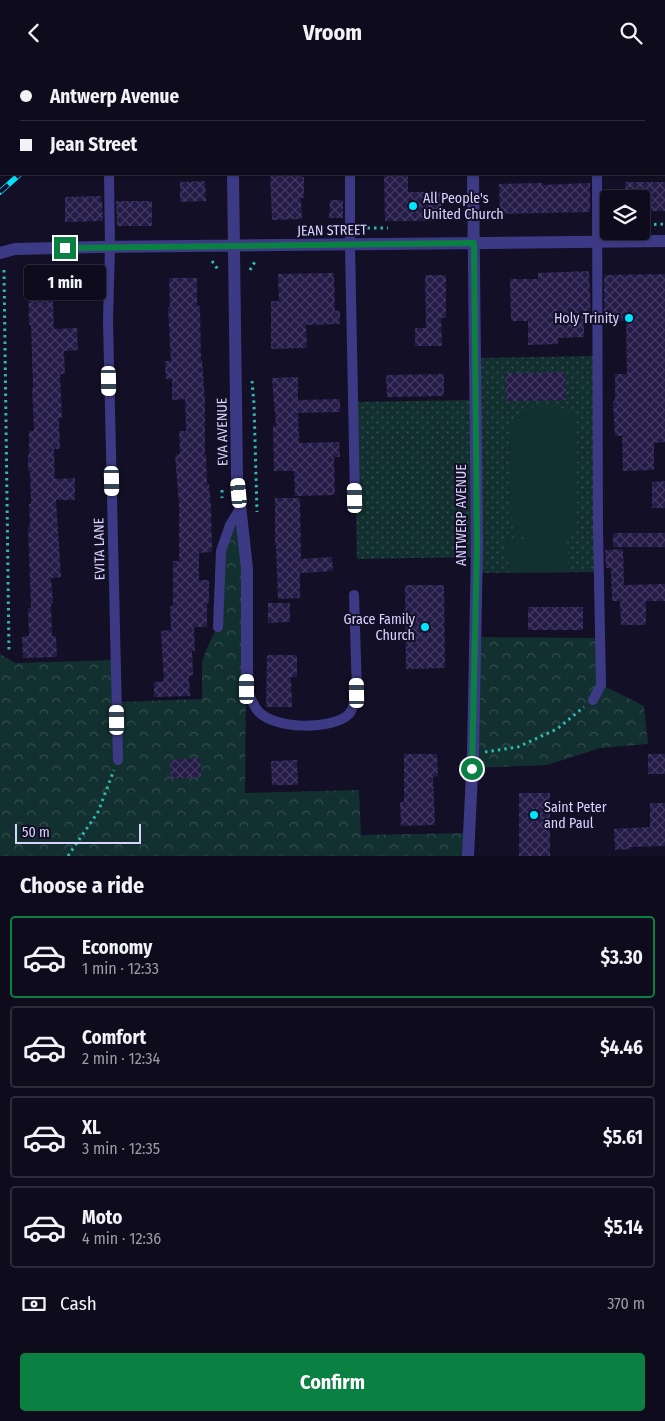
<!DOCTYPE html>
<html lang="en">
<head>
<meta charset="utf-8">
<style>
	body { margin:0; font-family:"Fira Sans Condensed",sans-serif; background:#171425; color:#f1f3f6; height:100vh; display:flex; flex-direction:column; font-size:19px; white-space:nowrap }
	* { box-sizing:border-box; margin:0 }
	p { font-size:16px; color:#9b9ba3 }
	.icon { flex:none; width:28px; height:28px; fill:none; stroke:currentColor; stroke-width:2; stroke-linecap:round; stroke-linejoin:round }
	.map { position:relative; height:791px; overflow:hidden }
	.side { display:flex; flex-direction:column; background:#0e0b1c; flex:1 }
	.side>* { flex:none }
	.top-card { position:absolute; left:0px; top:0px; width:665px; height:110px; box-shadow:0 1px 4px #0004,0 0 0 1px #2e2b3b; display:grid; align-content:center; height:110px; padding:0 20px; background:#0e0b1c }
	.tools { position:absolute; left:600px; top:125px; display:grid; gap:10px }
	.tools a { display:grid; place-items:center; width:50px; height:50px; border-radius:5px; background:#0e0b1c; box-shadow:0 1px 4px #0004,0 0 0 1px #2e2b3b; font-size:25px }
	.scale { position:absolute; left:15px; bottom:12px; width:126px; box-sizing:border-box; padding-left:5px; border:2px solid #d9d4ff; border-top:0; font-size:14px; line-height:18px; white-space:nowrap; color:#d9d4ff; -webkit-text-stroke:4px #130f26; paint-order:stroke }
	.end { position:absolute; width:22px; height:22px; margin:-11px; border:6px solid #0b8043; background:#fff; box-shadow:0 0 0 2px #fff }
	.from { border-radius:50% }
	.bubble { position:absolute; height:35px; border-radius:5px; background:#0e0b1c; box-shadow:0 1px 4px #0004,0 0 0 1px #2e2b3b; font-size:16px; font-weight:700; line-height:35px; text-align:center }
	.car { position:absolute; width:15px; height:30px; margin:-15px -8px; border-radius:6px; box-shadow:0 0 4px 1px #0007; background:linear-gradient(#fff 24%,#345 0 40%,#fff 0 76%,#345 0 86%,#fff 0) }
	.top-card b { display:flex; align-items:center; gap:18px; height:48px; font-size:19px }
	.top-card b+b { border-top:1px solid #2e2b3b }
	.top-card i { width:12px; height:12px; background:#f1f3f6 }
	ul { padding:0; list-style:none }
	li { display:flex; align-items:center; gap:15px; height:82px; margin:0 10px 8px; padding:0 10px; border:2px solid #2e2b3b; border-radius:5px }
	li div { flex:1 }
	li b { display:block; font-size:19px }
	li em { font-style:normal; font-weight:700 }
	li.on { border-color:#0b8043 }
	li>.icon { width:45px; height:45px; stroke-width:1.5 }
	h2 { padding:0 20px; font-size:22px; line-height:60px }
	.pay { display:flex; align-items:center; gap:12px; height:55px; padding:0 20px; font-size:19px }
	.pay p { margin-inline-start:auto }
	.cta { display:flex; gap:10px; margin-top:auto; padding:10px 20px }
	.cta a { flex:1; height:58px; border-radius:5px; background:#0b8043; color:#fff; font-size:20px; font-weight:700; line-height:58px; text-align:center }
	header { display:flex; justify-content:space-between; align-items:center; height:65px; padding:0 20px; background:#0e0b1c; font-size:22px; font-weight:700 }
	.map>svg:first-child { display:block }
	.grass { fill:url(#grass-dots) }
	.forest { fill:url(#forest-crowns) }
	.garden { fill:#12302f }
	.building { fill:url(#building-cross-hatch) }
	.lines { fill:none; stroke-linecap:round; stroke-linejoin:round }
	.path { stroke:#2fb8b0; stroke-width:3; stroke-dasharray:2.5 4; stroke-linecap:butt }
	.service { stroke:#3d3a85; stroke-width:10 }
	.minor { stroke:#3d3a85; stroke-width:12 }
	.rail-casing { stroke:#00e5ff; stroke-width:5.5 }
	.rail { stroke:#130f26; stroke-width:4; stroke-dasharray:11; stroke-linecap:butt }
	.route { stroke:#0b8043; stroke-width:6 }
	.poi-dot { fill:#00e5ff; stroke:#130f26; stroke-width:2 }
	.labels { text-anchor:middle; stroke-width:4; stroke-linejoin:round; paint-order:stroke }
	.poi-label { font-size:14px; fill:#d9d4ff; stroke:#130f26; text-anchor:start }
	.street-label { font-size:14px; fill:#d9d4ff; stroke:#130f26 }
</style>
</head>
<body>
<header><svg class="icon" aria-label="back" viewBox="0 0 24 24"><path d="M15 5l-7 7 7 7"/></svg>Vroom<svg class="icon" aria-label="search" viewBox="0 0 24 24"><circle cx="10" cy="10" r="6"/><path d="M15 15l6 6"/></svg></header>
<div class="map">
<svg width="665" height="791" viewBox="0 0 665 791">
	<defs>
		<pattern id="grass-dots" width="8" height="8" patternUnits="userSpaceOnUse" patternTransform="scale(1.25)"><rect width="8" height="8" fill="#12302f"/><path d="M2 2h.1M6 6h.1" fill="none" stroke="#344d4e" stroke-width="1.8" stroke-linecap="round"/></pattern>
		<pattern id="forest-crowns" width="20" height="18" patternUnits="userSpaceOnUse" patternTransform="scale(1.25)"><rect width="20" height="18" fill="#12302f"/><path d="M2 6a3 3 0 1 1 6 0M12 15a3 3 0 1 1 6 0" fill="none" stroke="#344d4e"/></pattern>
		<pattern id="building-cross-hatch" width="8" height="8" patternUnits="userSpaceOnUse" patternTransform="scale(1.25)"><rect width="8" height="8" fill="#241b47"/><path d="M0 0l8 8M0 8l8-8" fill="none" stroke="#433b63"/></pattern>
	</defs>
	<rect width="100%" height="100%" fill="#130f26"/>
	<!-- grass -->
	<path class="grass" d="M597,291V507L478,508V492L357,494L354,337L476,335V293Z"/>
	<!-- forest -->
	<path class="forest" d="M239,444L246,625L245,728L359,725L361,770L470,768V791H0V589L15,598L115,595L116,637L202,634V597L206,585L217,562L220,486Z
		M477,572L599,573L600,619L644,641L648,679L600,683L547,700L473,703Z"/>
	<!-- garden -->
	<path class="garden" d="M558,342C568,346 573,349 577,358V459L574,467L567,473L569,507L511,508L505,487V473L526,474L517,469L512,461L510,367C518,337 532,343 558,342Z"/>
	<!-- building -->
	<path class="building" d="M270,109H301V112H304V133H301L302,154L272,155Z
		M384,109H408V127H441L442,156H385Z
		M205,116L206,136L180,137V117Z
		M625,117H665V146H641V134H625Z
		M542,118V120L590,118V147L500,149L499,119Z
		M101,131V136H102L103,156L65,157V132Z
		M330,135H343V153H329Z
		M116,136H152V161H117Z
		M589,206L591,256L584,257V272L558,273V279L528,280V256H511L510,214H538V208Z
		M334,208L335,246L340,245V259L306,260L307,283L271,284V236H279L278,209Z
		M665,209V377L654,378V405L623,406L622,371H615L613,336H615V309H627L626,256H604V210Z
		M425,210H446V253H441L442,281H415V263H426Z
		M28,212H52L54,264L77,263L78,285L64,286L65,309H60L62,353H59L60,384H54L55,414L75,413V435H56L61,512L51,513L53,538H51L52,571H56L57,592L23,593L22,572L29,571L28,543H31L28,462H30L29,439H31L30,406H28V390H29V366H34L32,323H33L31,260H29Z
		M169,213H197V241H200L201,295H202L205,336V389H206L207,419H209L211,442L212,487L199,488V515H209V538H207V562H194L195,586H192L193,610L189,611L190,631L154,632V617L164,616L161,566L171,565L170,541H173V496H179V438L175,390L180,389L179,366H186L185,334L172,335V314H166L165,296H171L168,242H170Z
		M565,307L566,335L506,336L505,308Z
		M444,309V331L387,332L386,310Z
		M298,312V335L340,334V347L298,348L299,378L339,377L340,392H334L335,430L295,431L294,406H274L273,361H276L272,313Z
		M665,416V443H652V417Z
		M275,433H300L301,494L332,492L333,506L300,508V533L278,534L276,480H275Z
		M613,468H665V482H613Z
		M623,484L624,520L665,519V536H646V560H621L620,536H612L611,503H606L605,485Z
		M405,520H444L445,603L406,604Z
		M268,538H290V557L268,558Z
		M528,542H583V565H528Z
		M267,590H297V612H291L292,642H266Z
		M404,689H437L438,711L433,712L435,760L401,761L400,737H404Z
		M648,689H665V709H648Z
		M200,693L201,712L171,714L170,695Z
		M297,695L298,720H272L271,696Z
		M519,728H550V791H519Z
		M650,738H665V781L631,782V784L615,785L614,764L650,762Z"/>
	<g class="lines">
		<!-- path -->
		<path class="path" d="M1,0V29
			M641,160L665,159
			M314,163H338
			M361,163H388
			M212,196L219,206
			M4,205L9,588
			M250,205L256,195
			M252,316L254,339L257,447
			M222,425V433
			M485,687L518,682L557,664L584,642
			M68,791L98,747L114,705"/>
		<!-- service -->
		<path class="service" d="M596,0V1
			M74,1L75,0
			M242,1V0
			M351,1V0
			M0,65L1,64
			M109,109L110,182L108,256L118,695
			M350,109V180L355,433
			M218,562L221,486L230,460L240,444
			M247,625C250,631 253,640 258,646C273,664 332,666 349,649C354,643 355,635 357,628L354,530
			M593,635L601,620L598,464L597,109"/>
		<!-- minor -->
		<path class="minor" d="M471,0V1
			M233,109L237,413L247,504V625
			M0,188L15,184L98,182L665,176
			M468,791L473,688L477,482L473,109"/>
		<!-- rail casing -->
		<g class="rail-casing">
			<path id="rail" d="M126,1L128,0
				M0,127L20,109"/>
		</g>
		<!-- rail -->
		<use href="#rail" class="rail"/>
	</g>
	<g class="lines">
		<!-- route -->
		<path class="route" d="M65,183L474,178L477,482L472,704"/>
	</g>
	<!-- markers -->
	<g class="poi-dot">
		<circle cx="413" cy="141" r="5"/>
		<circle cx="629" cy="253" r="5"/>
		<circle cx="425" cy="562" r="5"/>
		<circle cx="534" cy="750" r="5"/>
	</g>
	<g class="labels">
		<!-- poi labels -->
		<g class="poi-label">
			<text x="423" y="138">All People's<tspan x="423" dy="16">United Church</tspan></text>
			<text x="619" y="258" text-anchor="end">Holy Trinity</text>
			<text x="415" y="559" text-anchor="end">Grace Family<tspan x="415" dy="16">Church</tspan></text>
			<text x="544" y="747">Saint Peter<tspan x="544" dy="16">and Paul</tspan></text>
		</g>
		<!-- street labels -->
		<g class="street-label">
			<text transform="translate(332 165) rotate(-1)" y="5">JEAN STREET</text>
			<text transform="translate(222 367) rotate(-91)" y="5">EVA AVENUE</text>
			<text transform="translate(461 450) rotate(-90)" y="5">ANTWERP AVENUE</text>
			<text transform="translate(99 484) rotate(-91)" y="5">EVITA LANE</text>
		</g>
	</g>
</svg>
<div class="tools">
<a><svg class="icon" aria-label="layers" viewBox="0 0 24 24"><path d="M12 4l9 5-9 5-9-5zM3 14l9 5 9-5"/></svg></a>
</div>
<div class="scale">50 m</div>
<i class="end from" style="left:472px;top:704px"></i>
<i class="end" style="left:65px;top:183px"></i>
<div class="bubble" style="left:24px;top:200px;width:82px">1 min</div>
<i class="car" style="left:109px;top:316px;rotate:179deg"></i>
<i class="car" style="left:112px;top:416px;rotate:179deg"></i>
<i class="car" style="left:239px;top:428px;rotate:355deg"></i>
<i class="car" style="left:355px;top:433px;rotate:359deg"></i>
<i class="car" style="left:247px;top:624px;rotate:0deg"></i>
<i class="car" style="left:357px;top:628px;rotate:359deg"></i>
<i class="car" style="left:117px;top:655px;rotate:359deg"></i>
<div class="top-card">
<b><i class="from"></i>Antwerp Avenue</b>
<b><i></i>Jean Street</b>
</div>
</div>
<section class="side">
<h2>Choose a ride</h2>
<ul>
<li class="on"><svg class="icon" aria-label="car" viewBox="0 0 24 24"><path d="M5 17H2v-5l4-1 3-4h7l3 4 3 1v5h-3M9 17h6M6 11h13"/><circle cx="7" cy="17" r="2"/><circle cx="17" cy="17" r="2"/></svg><div><b>Economy</b><p>1 min · 12:33</p></div><em>$3.30</em></li>
<li><svg class="icon" aria-label="car" viewBox="0 0 24 24"><path d="M5 17H2v-5l4-1 3-4h7l3 4 3 1v5h-3M9 17h6M6 11h13"/><circle cx="7" cy="17" r="2"/><circle cx="17" cy="17" r="2"/></svg><div><b>Comfort</b><p>2 min · 12:34</p></div><em>$4.46</em></li>
<li><svg class="icon" aria-label="car" viewBox="0 0 24 24"><path d="M5 17H2v-5l4-1 3-4h7l3 4 3 1v5h-3M9 17h6M6 11h13"/><circle cx="7" cy="17" r="2"/><circle cx="17" cy="17" r="2"/></svg><div><b>XL</b><p>3 min · 12:35</p></div><em>$5.61</em></li>
<li><svg class="icon" aria-label="car" viewBox="0 0 24 24"><path d="M5 17H2v-5l4-1 3-4h7l3 4 3 1v5h-3M9 17h6M6 11h13"/><circle cx="7" cy="17" r="2"/><circle cx="17" cy="17" r="2"/></svg><div><b>Moto</b><p>4 min · 12:36</p></div><em>$5.14</em></li>
</ul>
<div class="pay"><svg class="icon" aria-label="cash" viewBox="0 0 24 24"><path d="M3 7h18v10H3z"/><circle cx="12" cy="12" r="2"/></svg>Cash<p>370 m</p></div>
<div class="cta"><a>Confirm</a></div>
</section>
</body>
</html>
